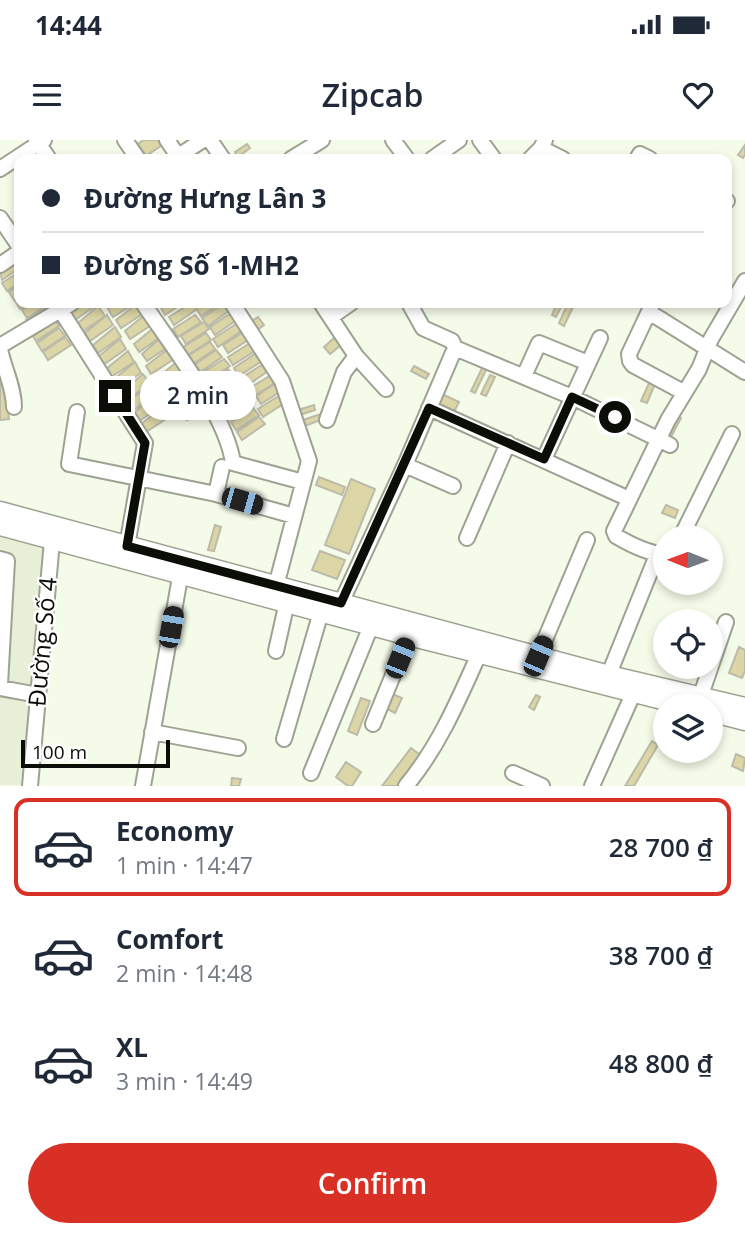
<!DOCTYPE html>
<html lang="en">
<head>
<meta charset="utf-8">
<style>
	body { margin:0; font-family:"Open Sans",sans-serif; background:#f6f6f7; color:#1f2937; height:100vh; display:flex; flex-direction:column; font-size:26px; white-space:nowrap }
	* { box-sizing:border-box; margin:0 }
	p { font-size:23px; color:#747a83 }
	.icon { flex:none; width:38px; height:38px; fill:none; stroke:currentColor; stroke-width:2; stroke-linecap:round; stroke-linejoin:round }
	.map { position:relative; height:646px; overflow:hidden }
	.drawer { display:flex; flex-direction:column; background:#fff; flex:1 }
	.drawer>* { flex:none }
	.top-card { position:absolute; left:14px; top:14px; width:718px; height:154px; border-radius:14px; box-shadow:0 4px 10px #0003; display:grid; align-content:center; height:154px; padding:0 28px; background:#fff }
	.needle { width:46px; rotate:271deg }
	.buttons { position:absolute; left:653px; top:385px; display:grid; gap:14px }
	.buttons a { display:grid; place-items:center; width:70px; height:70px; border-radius:50%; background:#fff; box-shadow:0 4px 10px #0003; font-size:35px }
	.scale { position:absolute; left:21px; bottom:18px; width:149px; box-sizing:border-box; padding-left:7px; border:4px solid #0b0d07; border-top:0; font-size:19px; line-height:24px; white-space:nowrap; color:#0b0d07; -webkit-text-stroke:5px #fff; paint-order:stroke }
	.end { position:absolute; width:32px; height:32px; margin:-16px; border:9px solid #0b0d07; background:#fff; box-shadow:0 0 0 4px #fff }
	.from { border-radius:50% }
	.bubble { position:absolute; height:49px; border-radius:24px; background:#fff; box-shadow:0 4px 10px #0003; font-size:23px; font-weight:600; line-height:49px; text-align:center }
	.car { position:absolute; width:21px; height:42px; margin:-21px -10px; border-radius:9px; box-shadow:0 0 5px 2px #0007; background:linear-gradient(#222 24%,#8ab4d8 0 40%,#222 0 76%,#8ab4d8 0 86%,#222 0) }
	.top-card b { display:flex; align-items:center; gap:24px; height:66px; font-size:26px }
	.top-card b+b { border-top:2px solid #e0e1e3 }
	.top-card i { width:18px; height:18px; background:#1f2937 }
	ul { padding:12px 0 0; list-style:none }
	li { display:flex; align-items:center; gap:21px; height:98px; margin:0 14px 10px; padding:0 14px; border:4px solid transparent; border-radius:14px }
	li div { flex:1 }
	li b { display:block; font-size:26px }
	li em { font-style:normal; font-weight:600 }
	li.selected { border-color:#d93025 }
	li>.icon { width:63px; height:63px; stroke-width:1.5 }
	.action { display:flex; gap:14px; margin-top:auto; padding:14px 28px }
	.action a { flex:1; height:80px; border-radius:42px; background:#d93025; color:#fff; font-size:28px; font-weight:600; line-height:80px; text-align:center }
	.status { display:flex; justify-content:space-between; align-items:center; height:49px; padding:0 35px; background:#fff; direction:ltr }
	.status svg { height:19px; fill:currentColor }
	header { display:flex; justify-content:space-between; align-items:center; height:91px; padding:0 28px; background:#fff; font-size:32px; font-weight:600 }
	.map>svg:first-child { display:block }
	.built { fill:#e8efd7 }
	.building { fill:#dcd5a5; stroke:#bcbaa9; stroke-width:2 }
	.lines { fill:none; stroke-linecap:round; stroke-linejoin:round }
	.minor-casing { stroke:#9da292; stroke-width:18 }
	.major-casing { stroke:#9da292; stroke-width:21 }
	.minor { stroke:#fff; stroke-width:14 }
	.major { stroke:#fff; stroke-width:18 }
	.route { stroke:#0b0d07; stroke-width:9 }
	.labels { text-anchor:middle; stroke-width:5; stroke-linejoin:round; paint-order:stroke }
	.street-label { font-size:24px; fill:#0b0d07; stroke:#fff }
</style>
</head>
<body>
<div class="status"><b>14:44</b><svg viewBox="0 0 49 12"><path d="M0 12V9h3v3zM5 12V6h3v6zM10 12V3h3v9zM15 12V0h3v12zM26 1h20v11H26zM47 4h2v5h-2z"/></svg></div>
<header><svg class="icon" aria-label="menu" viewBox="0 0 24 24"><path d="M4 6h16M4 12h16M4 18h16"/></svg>Zipcab<svg class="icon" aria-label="heart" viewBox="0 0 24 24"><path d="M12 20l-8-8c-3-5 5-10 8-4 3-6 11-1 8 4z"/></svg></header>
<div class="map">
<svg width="745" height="646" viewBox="0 0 745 646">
	<rect width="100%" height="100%" fill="#f5fbe9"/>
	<!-- built -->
	<path class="built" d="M0,393L41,403L46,410L24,645H0Z"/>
	<!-- building -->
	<path class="building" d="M143,0H158L162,5L146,16L138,4Z
		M247,4L250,8L238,17L235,12Z
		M745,5V15L743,18L738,15Z
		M19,118V128L2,140L0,130Z
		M19,132V143L7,151L2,143Z
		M19,145V156L14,160L9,152Z
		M19,159V163H30L20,169L15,161Z
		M34,163H50L27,178L22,170Z
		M81,163H93L95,166L72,182L67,174Z
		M116,163H135L113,177L108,169Z
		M138,163L144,173L121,188L116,180Z
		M166,163H183L165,175L160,166Z
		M191,163L197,169L174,185L169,177Z
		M205,163H221L201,176L196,168Z
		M225,163L230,170L208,186L202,178Z
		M557,163H563L556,177L552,175Z
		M49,165L54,172L31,188L26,180Z
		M567,165L573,167L564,186L559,183Z
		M98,166L105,176L82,192L77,184Z
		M232,172L238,179L215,195L210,187Z
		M147,173L153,184L130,199L125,191Z
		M107,175L113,185L90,201L85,193Z
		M195,175L201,182L178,197L173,189Z
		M258,177L264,185L256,191L250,182Z
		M54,179L59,186L36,201L31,193Z
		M204,182L209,189L186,204L181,196Z
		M236,184L241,191L218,207L213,199Z
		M156,186L162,196L139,212L134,204Z
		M115,187L121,197L98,213L93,205Z
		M59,188L65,196L42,211L37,203Z
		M245,191L251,198L228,213L223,205Z
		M206,193L211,200L188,215L183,207Z
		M163,196L169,206L147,221L142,214Z
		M65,197L71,205L48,220L43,212Z
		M335,197L341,205L330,214L324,207Z
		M120,199L126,209L103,225L98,217Z
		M210,202L215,209L193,224L188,216Z
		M250,203L256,210L233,225L228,217Z
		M168,209L174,219L151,234L146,226Z
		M216,210L222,217L199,233L194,225Z
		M128,211L134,222L111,237L106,229Z
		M256,213L262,221L239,236L234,228Z
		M224,219L230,226L207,241L202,233Z
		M178,221L184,231L161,247L156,239Z
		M135,222L141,233L118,248L113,240Z
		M266,222L271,229L248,245L243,237Z
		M414,226L429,234L426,239L411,231Z
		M483,226L487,228L475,253L471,251Z
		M228,229L233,236L210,252L205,244Z
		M186,232L192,242L169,257L165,250Z
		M143,234L150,244L127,260L122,252Z
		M271,235L276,242L253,257L248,249Z
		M490,235L495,237L486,256L481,254Z
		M236,238L242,245L219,260L214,252Z
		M650,241L655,244L647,263L641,261Z
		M278,242L284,249L261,264L256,256Z
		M5,243L9,279L0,280V244Z
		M195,243L201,253L179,269L174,261Z
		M148,245L155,255L132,271L127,263Z
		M242,248L247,255L224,270L219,263Z
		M203,254L209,265L187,280L182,272Z
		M442,254L459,262L453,274L438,264Z
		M155,255L162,266L139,281L134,273Z
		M280,255L286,262L263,277L258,269Z
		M248,258L253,265L230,280L225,272Z
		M314,265L315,270L300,275L298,270Z
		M163,267L169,277L146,292L141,284Z
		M253,268L259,275L236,290L231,282Z
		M321,274L323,279L305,286L303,280Z
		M674,275L681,278L671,297L664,293Z
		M259,277L265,284L242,300L237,292Z
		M319,337L345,347L342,355L316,345Z
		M351,339L375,349L349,414L325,405Z
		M666,365L678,370L675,378L662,373Z
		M215,385L221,387L214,411L208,410Z
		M320,411L345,420L337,439L312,430Z
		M739,507L745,510V531L742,538L729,533Z
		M390,553L402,558L395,573L384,567Z
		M536,555L540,557L534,570L529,567Z
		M361,558L370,561L357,595L348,591Z
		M652,601L658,605L634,646H625Z
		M411,608L423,617L400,646H382Z
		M736,614L745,618L743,631L732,626Z
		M346,622L361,632L352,646H348L336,637Z
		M232,638L241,639L239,646H231Z"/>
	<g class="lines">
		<!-- minor casing -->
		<g class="minor-casing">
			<path id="minor" d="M36,0L49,19
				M125,0L138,19
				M167,0L178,16
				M210,0L223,19
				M393,0L407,19
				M480,0L494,19
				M541,8L563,19
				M174,19L203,0
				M291,19L322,0
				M432,19L459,0
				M530,19L541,8L545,0
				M637,19L640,14L650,19
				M0,29L44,0
				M726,61H727
				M0,78L19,106
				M0,125L19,112
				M56,163L145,303L127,406
				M143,163C171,205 226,274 233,323L303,342
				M232,163L282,241L309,321L276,446
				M321,163L356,216L386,249
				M409,163L423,188L452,201L455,208
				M653,163L629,214L630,221L633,225L683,252
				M649,172L745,232
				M331,177L351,163
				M0,206L72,163
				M455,208L572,257L670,305
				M0,209C4,229 14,247 14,267
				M524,236L539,203L588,223
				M429,268L629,359
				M77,272L69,324L216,354L294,376
				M327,280L344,232L356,216
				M544,319L600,198
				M405,325L453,346
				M216,354L222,327
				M681,397L732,294
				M467,398L508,303
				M665,415C648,413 631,405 616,396L614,391L668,280L699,229L711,199L745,141
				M0,419L7,421L0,544
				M341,463L405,325L455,208
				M276,511L287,462
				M538,516L587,400
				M605,544L657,415
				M0,548L38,555
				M701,555L726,482
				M373,584L409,496
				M152,592L238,608
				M284,599L321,472
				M311,633L371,486
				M513,633L542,646
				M30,646L52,401
				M143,646L182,426
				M406,646C439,606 458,561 479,514
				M592,646L637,545"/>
		</g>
		<!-- major casing -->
		<g class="major-casing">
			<path id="major" d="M0,371L609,535L745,567
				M0,386L409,496L682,565
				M710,572L745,581"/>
		</g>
		<!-- minor -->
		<use href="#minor" class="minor"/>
		<!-- major -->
		<use href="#major" class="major"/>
	</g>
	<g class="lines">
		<!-- route -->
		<path class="route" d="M115,256L145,303L127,406L341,463L429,268L544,319L572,257L615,277"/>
	</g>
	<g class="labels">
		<!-- street labels -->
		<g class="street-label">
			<text transform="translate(43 502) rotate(-85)" y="8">Đường Số 4</text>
		</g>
	</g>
</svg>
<div class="buttons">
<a><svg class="needle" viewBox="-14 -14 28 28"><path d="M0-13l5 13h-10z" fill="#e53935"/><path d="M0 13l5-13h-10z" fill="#747a83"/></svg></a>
<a><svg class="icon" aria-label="locate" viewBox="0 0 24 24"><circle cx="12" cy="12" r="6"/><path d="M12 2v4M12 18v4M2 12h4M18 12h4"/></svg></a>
<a><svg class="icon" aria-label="layers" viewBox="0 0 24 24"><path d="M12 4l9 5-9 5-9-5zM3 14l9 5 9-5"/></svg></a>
</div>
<div class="scale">100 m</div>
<i class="end from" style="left:615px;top:277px"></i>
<i class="end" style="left:115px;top:256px"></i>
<div class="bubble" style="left:140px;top:231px;width:116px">2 min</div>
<i class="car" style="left:242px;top:361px;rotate:106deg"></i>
<i class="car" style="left:171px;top:487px;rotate:10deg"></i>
<i class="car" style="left:538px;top:516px;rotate:23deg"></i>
<i class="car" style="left:400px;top:518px;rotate:22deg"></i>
<div class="top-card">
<b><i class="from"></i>Đường Hưng Lân 3</b>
<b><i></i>Đường Số 1-MH2</b>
</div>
</div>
<section class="drawer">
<ul>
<li class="selected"><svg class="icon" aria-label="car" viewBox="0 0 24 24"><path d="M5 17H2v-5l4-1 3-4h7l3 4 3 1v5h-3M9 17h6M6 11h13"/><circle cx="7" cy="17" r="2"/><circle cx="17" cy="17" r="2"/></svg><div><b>Economy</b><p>1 min · 14:47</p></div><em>28 700 ₫</em></li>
<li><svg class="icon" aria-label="car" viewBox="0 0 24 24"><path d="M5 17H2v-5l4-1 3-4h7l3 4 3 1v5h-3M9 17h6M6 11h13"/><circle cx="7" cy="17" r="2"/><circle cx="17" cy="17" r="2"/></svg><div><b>Comfort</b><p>2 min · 14:48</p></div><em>38 700 ₫</em></li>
<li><svg class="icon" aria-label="car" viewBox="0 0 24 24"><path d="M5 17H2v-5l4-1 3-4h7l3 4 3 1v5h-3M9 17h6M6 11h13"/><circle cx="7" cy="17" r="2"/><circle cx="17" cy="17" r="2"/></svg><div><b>XL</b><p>3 min · 14:49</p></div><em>48 800 ₫</em></li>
</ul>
<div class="action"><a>Confirm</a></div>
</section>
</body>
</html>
